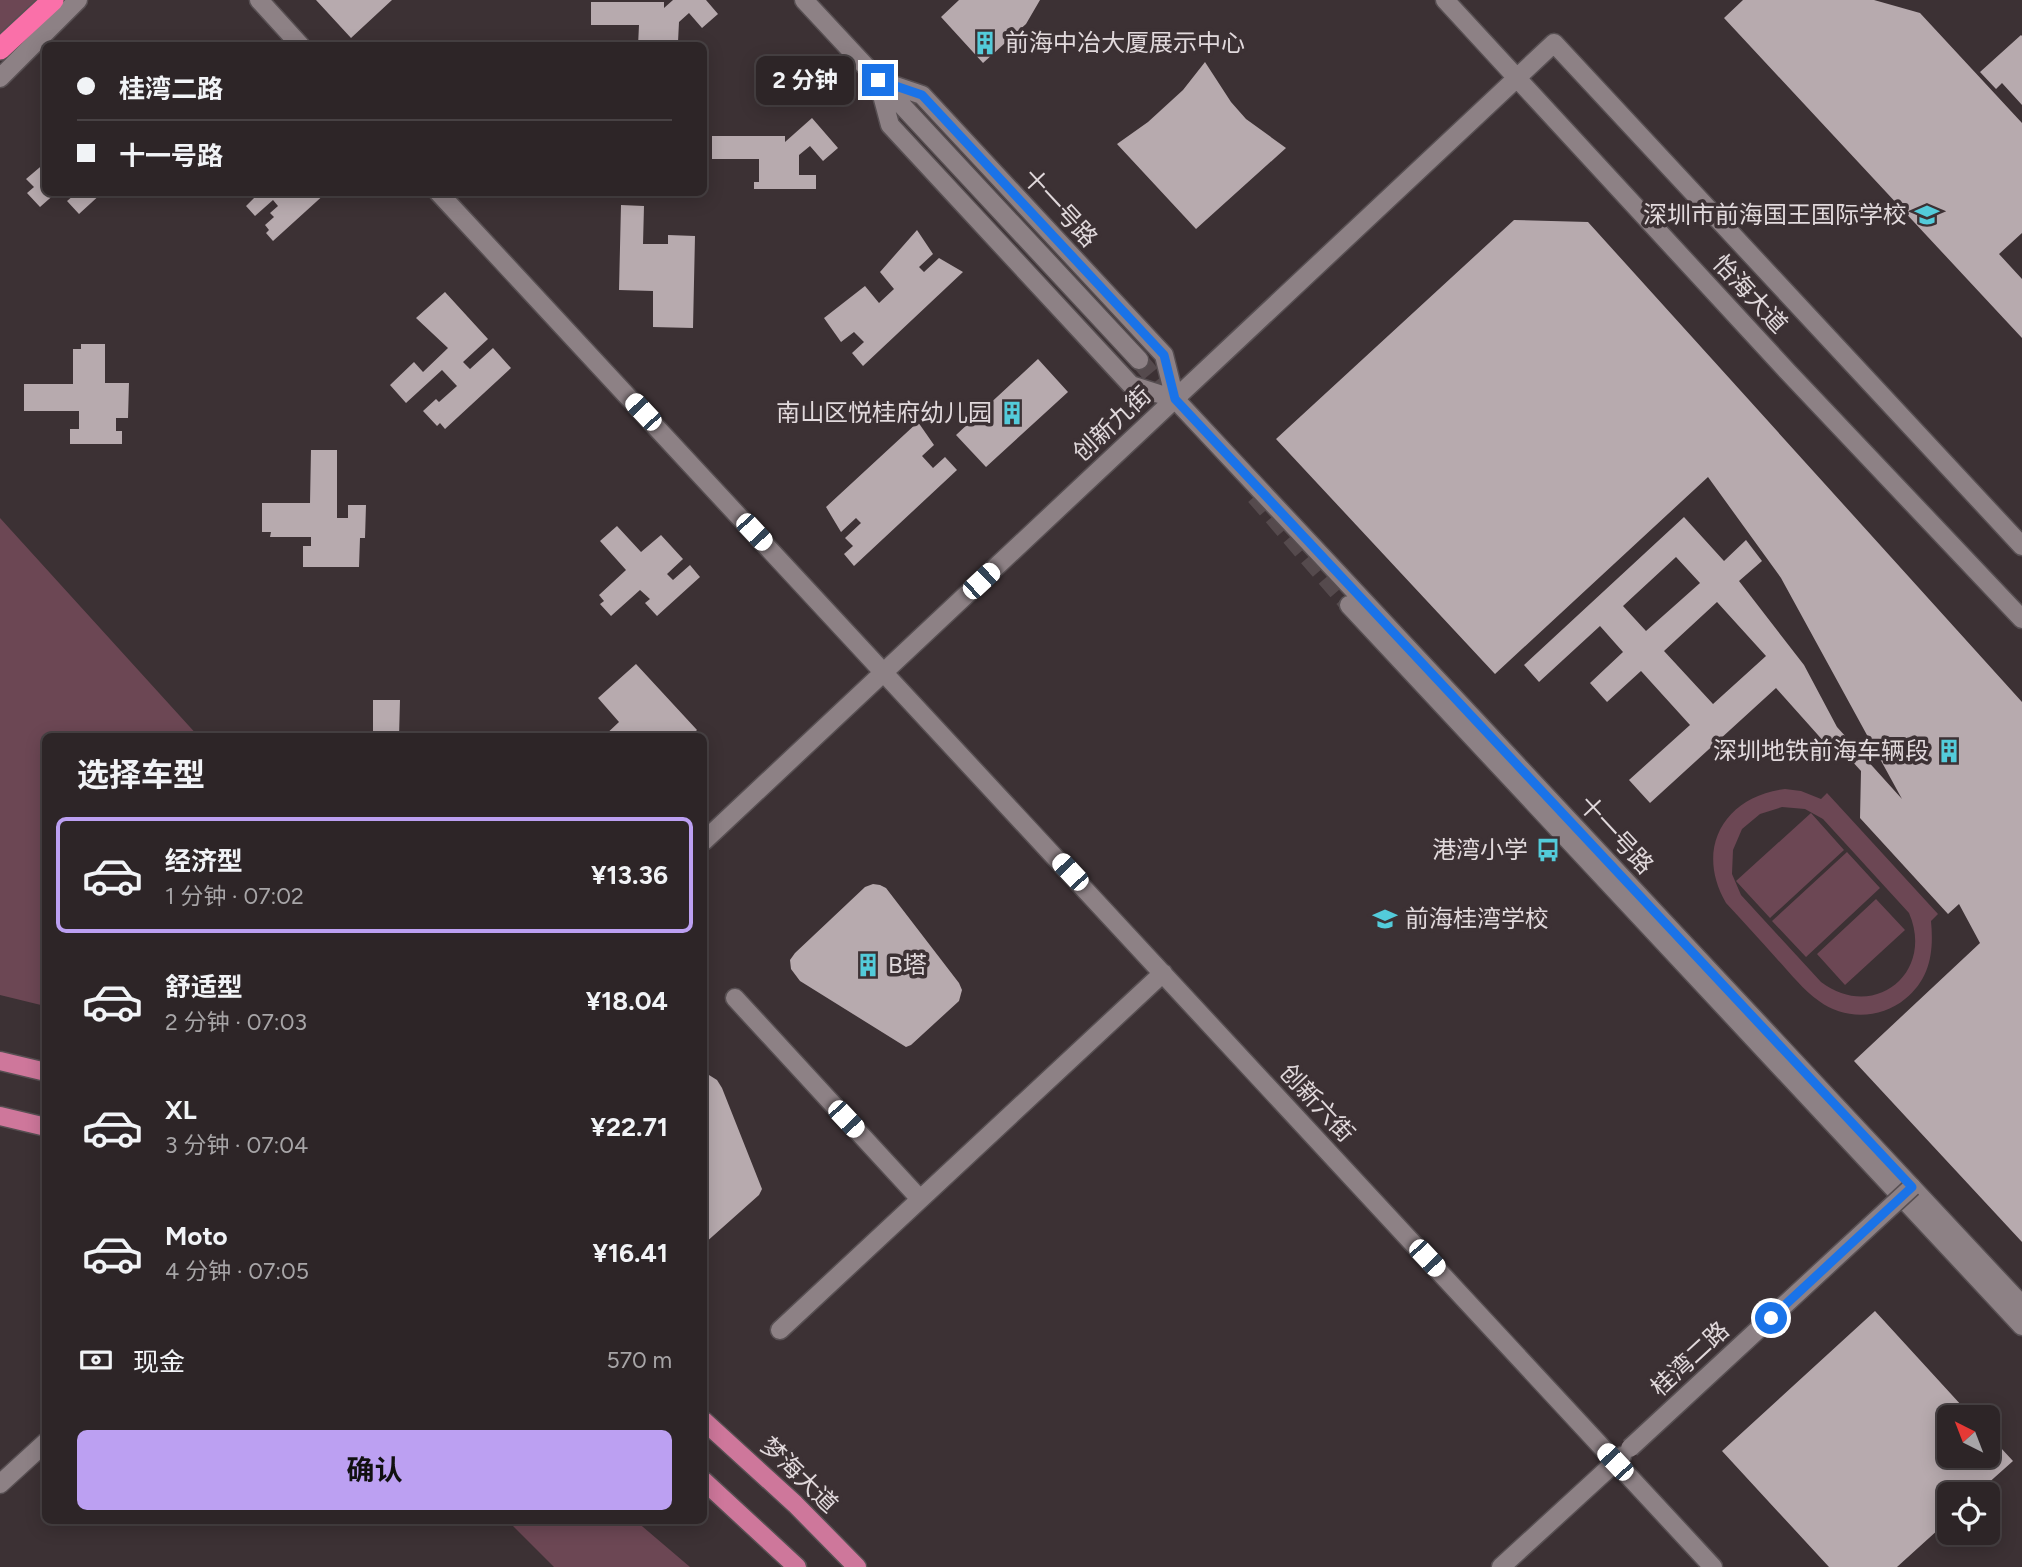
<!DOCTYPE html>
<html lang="zh">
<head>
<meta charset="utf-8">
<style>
	body { margin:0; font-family:Figtree,"Noto Sans SC",sans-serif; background:#352d2f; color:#f1f3f6; height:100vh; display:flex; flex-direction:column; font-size:26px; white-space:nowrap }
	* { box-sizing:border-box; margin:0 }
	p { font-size:23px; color:#a7a5a7 }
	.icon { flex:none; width:38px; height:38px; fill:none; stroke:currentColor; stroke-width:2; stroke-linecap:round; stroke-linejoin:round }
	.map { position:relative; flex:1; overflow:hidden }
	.sheet { position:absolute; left:42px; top:733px; width:665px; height:791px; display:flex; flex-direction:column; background:#2d2527; border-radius:10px; box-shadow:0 4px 18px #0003,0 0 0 2px #484244 }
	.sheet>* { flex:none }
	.hud { position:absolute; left:42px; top:42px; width:665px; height:154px; border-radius:10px; box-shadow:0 4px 18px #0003,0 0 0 2px #484244; display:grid; align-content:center; height:154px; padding:0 35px; background:#2d2527 }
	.needle { width:46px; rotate:318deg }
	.buttons { position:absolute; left:1937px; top:1405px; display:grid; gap:14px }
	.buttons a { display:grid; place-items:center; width:63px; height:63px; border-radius:10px; background:#2d2527; box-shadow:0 4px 18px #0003,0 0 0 2px #484244; font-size:35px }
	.end { position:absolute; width:32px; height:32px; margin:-16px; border:9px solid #1a73e8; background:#fff; box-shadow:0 0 0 4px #fff }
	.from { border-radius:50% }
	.bubble { position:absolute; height:49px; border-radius:10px; background:#2d2527; box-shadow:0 4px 18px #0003,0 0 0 2px #484244; font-size:23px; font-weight:700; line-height:49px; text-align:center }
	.car { position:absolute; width:21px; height:42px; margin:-21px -10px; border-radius:9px; box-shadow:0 0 5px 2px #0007; background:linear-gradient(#fff 24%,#345 0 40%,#fff 0 76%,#345 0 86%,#fff 0) }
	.hud b { display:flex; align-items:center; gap:24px; height:66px; font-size:26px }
	.hud b+b { border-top:2px solid #484244 }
	.hud i { width:18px; height:18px; background:#f1f3f6 }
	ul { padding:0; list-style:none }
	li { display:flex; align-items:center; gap:21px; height:116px; margin:0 14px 10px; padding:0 21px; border:4px solid transparent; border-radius:10px }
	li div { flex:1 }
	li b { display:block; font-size:26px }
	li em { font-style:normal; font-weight:700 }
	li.active { border-color:#bca0f2 }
	li>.icon { width:63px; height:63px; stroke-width:1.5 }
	h2 { padding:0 35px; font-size:32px; line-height:84px }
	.pay { display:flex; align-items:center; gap:18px; height:77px; padding:0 35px; font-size:26px }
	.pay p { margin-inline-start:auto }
	.primary-button { display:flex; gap:14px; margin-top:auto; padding:14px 35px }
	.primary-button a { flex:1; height:80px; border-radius:10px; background:#bca0f2; color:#111; font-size:28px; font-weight:700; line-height:80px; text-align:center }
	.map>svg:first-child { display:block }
	.green { fill:#6c4754; fill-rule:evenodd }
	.building { fill:#b7aaae; fill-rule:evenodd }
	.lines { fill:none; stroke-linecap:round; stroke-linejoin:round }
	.minor-tunnel { stroke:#554a4d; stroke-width:18; stroke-dasharray:18 9; stroke-linecap:butt }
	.minor-casing { stroke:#574f52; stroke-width:21 }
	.major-casing { stroke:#574f52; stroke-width:21 }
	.highway-casing { stroke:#574f52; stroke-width:24 }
	.minor { stroke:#8d8185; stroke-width:18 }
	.major { stroke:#ce779b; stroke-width:18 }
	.highway { stroke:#fa70a9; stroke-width:21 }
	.minor-bridge-casing { stroke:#574f52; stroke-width:21; stroke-linecap:butt }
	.minor-bridge { stroke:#8d8185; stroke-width:18 }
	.route { stroke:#1a73e8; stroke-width:9 }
	.labels { text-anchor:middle; stroke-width:7; stroke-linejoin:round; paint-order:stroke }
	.poi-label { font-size:24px; fill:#e1d9dc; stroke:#3c3134; text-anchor:end }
	.street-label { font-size:24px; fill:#e1d9dc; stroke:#3c3134 }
</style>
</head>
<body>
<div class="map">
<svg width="2022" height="1567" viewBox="0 0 2022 1567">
	<rect width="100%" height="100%" fill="#3c3134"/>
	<!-- green -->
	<path class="green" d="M0,0H42L0,41Z
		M0,518L199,737H46L45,1006L0,995Z
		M1785,789L1801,791L1821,799L1827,793L1938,914L1931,921C1934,952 1930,979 1905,999C1881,1019 1844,1020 1819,1001C1803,990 1790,973 1777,959C1760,940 1743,921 1726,903C1694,848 1725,796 1785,789ZM1782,807L1805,809L1823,819L1909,913C1935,973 1874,1022 1821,982L1741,895L1732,874L1733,850L1742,829L1760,814Z
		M1811,813L1844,850L1770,918L1736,881Z
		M1847,852L1880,888L1806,957L1772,921Z
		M1876,899L1905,930L1845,985L1817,954Z
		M508,1521H636L690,1567H554Z"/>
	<!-- building -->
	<path class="building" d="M316,0H392L351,38Z
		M673,0H706L718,14L702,28L689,13L679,22L678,42H695V46H638L639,25H591V2H664V8Z
		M959,0H1040L1026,24L983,63L941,17Z
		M1743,0H1874L1920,13L2022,123V233L1999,254L2022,279V338L1724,18Z
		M2021,35L2022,36V105L2002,83L1996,89L1980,72Z
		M1205,62L1231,102L1246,119L1286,148L1196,229L1117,144L1148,122L1183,90Z
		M812,118L838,148L823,161L810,146L799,155V175H816V189H754V182H759V159H712V136H785V142Z
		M46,162V192H57L40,207L27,193L34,187L26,179Z
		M70,192H103L79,214L67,201L73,196Z
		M260,192H327L273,241L266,233L269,230L265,225L274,217L270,213L278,206L273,200L255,216L246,206Z
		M621,205L644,206L643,244H668V235L695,236L693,328L653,327V291L619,290Z
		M1514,220L1588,222L2022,702V1242L1854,1061L1980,943L1959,904L1948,914L1860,818L1861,771L1832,739L1826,744L1776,688L1650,803L1629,780L1690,725L1641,671L1607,702L1590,683L1623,652L1600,626L1539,682L1524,665L1684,517L1724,561L1746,540L1762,561L1739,581L1804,665L1837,727L1902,799L1781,578L1708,477L1495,674L1276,439ZM1676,557L1700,583L1646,631L1623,606ZM1717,602L1766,656L1713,704L1664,651Z
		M917,230L933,254L919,267L924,272L939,258L963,272L863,366L852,353L864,342L854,332L841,342L824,318L865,286L879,303L894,289L880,272Z
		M445,292L488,339L463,362L470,369L493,348L511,368L445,429L440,423L437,426L423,411L436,399L439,402L457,386L442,370L406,403L390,385L414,362L423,372L448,348L416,318Z
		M81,344H105V383H129L128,418H116V431H122V444H70V429H79V411H24V384H73V349H81Z
		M1038,359L1068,392L986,467L956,435Z
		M918,422L934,445L922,456L933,468L945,457L957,470L854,566L844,554L853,546L845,538L861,523L856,518L841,532L826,507Z
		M311,450H337V518H348V505H366L365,538H360L359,567H303V546H311V537H270L271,532H262V503H310Z
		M617,526L641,552L661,535L683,559L667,574L673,580L690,565L700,577L657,616L645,603L650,599L640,590L611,616L600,604L604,601L599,595L626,570L600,541Z
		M636,664L697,730L690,737H603L619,722L598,698Z
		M373,700H400L399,737H373Z
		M873,884L880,885L886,888L959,983L962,990L959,1001L911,1045L906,1047L800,981L791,969L790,960L795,953L865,887Z
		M704,1074L709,1075L717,1080L722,1088L762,1189L759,1195L704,1244Z
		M1875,1311L1973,1418H1950V1456H1988V1434L2013,1461L1976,1494H1950V1519L1897,1567H1829L1722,1451Z"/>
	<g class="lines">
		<!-- minor-tunnel -->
		<path class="minor-tunnel" d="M1139,360L1175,403
			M1255,496L1349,605"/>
		<!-- minor casing -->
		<g class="minor-casing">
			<path id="minor" d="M259,0L301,46
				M804,0L1139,360
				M1445,0L1788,372L2022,619
				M0,78L78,0
				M878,80L922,95L1164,355L1175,399L2022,1305
				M879,84L890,125L1131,385L1175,399
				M438,192L1713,1567
				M1349,605L2022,1326
				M704,841L1554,43L2022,546
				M735,998L920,1199
				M780,1330L1163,973
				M0,1484L46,1442
				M1501,1567L1622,1456"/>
		</g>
		<!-- major casing -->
		<g class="major-casing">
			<path id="major" d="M0,1061L46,1072
				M0,1116L46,1127
				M704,1421L795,1504L857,1567
				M704,1481L797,1567"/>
		</g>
		<!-- highway casing -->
		<g class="highway-casing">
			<path id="highway" d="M0,49L53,0"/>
		</g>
		<!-- minor -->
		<use href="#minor" class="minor"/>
		<!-- major -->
		<use href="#major" class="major"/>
		<!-- highway -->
		<use href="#highway" class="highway"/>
		<!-- minor-bridge casing -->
		<g class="minor-bridge-casing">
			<path id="minor-bridge" d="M1630,1448L1912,1187"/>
		</g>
		<!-- minor-bridge -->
		<use href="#minor-bridge" class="minor-bridge"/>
	</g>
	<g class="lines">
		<!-- route -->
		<path class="route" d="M878,80L922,95L1164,355L1175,399L1912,1187L1771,1318"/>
	</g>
	<!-- icons -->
	<defs>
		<g id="building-bare" transform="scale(1.89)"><path d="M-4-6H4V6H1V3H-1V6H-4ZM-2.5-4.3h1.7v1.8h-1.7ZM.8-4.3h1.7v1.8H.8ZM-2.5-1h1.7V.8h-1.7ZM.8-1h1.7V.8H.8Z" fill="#53cbda" stroke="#3c3134" stroke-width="2.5" paint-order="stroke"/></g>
		<g id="school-bare" transform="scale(1.89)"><path d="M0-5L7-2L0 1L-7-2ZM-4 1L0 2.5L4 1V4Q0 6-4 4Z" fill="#53cbda" stroke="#3c3134" stroke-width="2.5" paint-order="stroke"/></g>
		<g id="bus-bare" transform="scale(1.89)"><path d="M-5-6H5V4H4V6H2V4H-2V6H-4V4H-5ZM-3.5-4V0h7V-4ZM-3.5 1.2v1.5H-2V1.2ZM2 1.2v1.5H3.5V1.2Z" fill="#53cbda" stroke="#3c3134" stroke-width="2.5" paint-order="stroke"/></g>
	</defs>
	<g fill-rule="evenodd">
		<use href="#building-bare" x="985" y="43"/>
		<use href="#school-bare" x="1927" y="215"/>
		<use href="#building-bare" x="1012" y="413"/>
		<use href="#building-bare" x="1949" y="751"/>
		<use href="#bus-bare" x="1548" y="850"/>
		<use href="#school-bare" x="1385" y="919"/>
		<use href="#building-bare" x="868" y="965"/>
	</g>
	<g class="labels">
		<!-- poi labels -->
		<g class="poi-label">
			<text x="1005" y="51" text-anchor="start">前海中冶大厦展示中心</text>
			<text x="1907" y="223">深圳市前海国王国际学校</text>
			<text x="992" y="421">南山区悦桂府幼儿园</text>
			<text x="1929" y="759">深圳地铁前海车辆段</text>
			<text x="1528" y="858">港湾小学</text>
			<text x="1405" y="927" text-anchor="start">前海桂湾学校</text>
			<text x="888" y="973" text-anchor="start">B塔</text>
		</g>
		<!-- street labels -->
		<g class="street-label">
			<text transform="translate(1060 208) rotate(47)" y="8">十一号路</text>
			<text transform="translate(1750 294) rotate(47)" y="8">怡海大道</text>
			<text transform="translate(1112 424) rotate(-43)" y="8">创新九街</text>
			<text transform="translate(1616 835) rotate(47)" y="8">十一号路</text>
			<text transform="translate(1317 1103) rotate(47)" y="8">创新六街</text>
			<text transform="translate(1690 1359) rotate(-43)" y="8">桂湾二路</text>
			<text transform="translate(799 1475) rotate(44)" y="8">梦海大道</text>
		</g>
	</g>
</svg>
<div class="buttons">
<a><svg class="needle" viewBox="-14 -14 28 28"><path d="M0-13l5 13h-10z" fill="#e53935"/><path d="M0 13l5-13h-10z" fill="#a7a5a7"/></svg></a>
<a><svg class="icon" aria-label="locate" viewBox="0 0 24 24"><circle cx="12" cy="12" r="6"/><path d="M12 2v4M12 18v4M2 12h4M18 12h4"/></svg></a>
</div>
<i class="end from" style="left:1771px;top:1318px"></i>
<i class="end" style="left:878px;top:80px"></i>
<div class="bubble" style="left:756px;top:56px;width:98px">2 分钟</div>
<i class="car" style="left:643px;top:412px;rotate:317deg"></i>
<i class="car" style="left:754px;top:532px;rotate:137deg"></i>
<i class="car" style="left:981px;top:581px;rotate:47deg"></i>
<i class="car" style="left:1070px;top:872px;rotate:317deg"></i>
<i class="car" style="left:846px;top:1119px;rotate:137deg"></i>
<i class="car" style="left:1427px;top:1258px;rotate:137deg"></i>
<i class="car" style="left:1615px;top:1462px;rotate:317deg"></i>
<div class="hud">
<b><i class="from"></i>桂湾二路</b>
<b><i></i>十一号路</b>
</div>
<section class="sheet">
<h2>选择车型</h2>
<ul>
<li class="active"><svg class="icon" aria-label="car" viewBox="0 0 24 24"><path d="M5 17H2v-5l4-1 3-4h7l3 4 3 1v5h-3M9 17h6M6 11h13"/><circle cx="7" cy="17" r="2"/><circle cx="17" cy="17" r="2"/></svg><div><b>经济型</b><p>1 分钟 · 07:02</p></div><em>¥13.36</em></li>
<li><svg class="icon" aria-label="car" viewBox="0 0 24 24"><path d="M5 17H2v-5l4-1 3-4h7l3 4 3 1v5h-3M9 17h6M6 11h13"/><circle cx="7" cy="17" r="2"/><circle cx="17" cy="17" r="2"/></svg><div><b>舒适型</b><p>2 分钟 · 07:03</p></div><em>¥18.04</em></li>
<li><svg class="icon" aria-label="car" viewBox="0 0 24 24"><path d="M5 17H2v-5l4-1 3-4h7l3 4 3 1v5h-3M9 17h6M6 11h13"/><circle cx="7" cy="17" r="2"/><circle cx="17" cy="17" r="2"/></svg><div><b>XL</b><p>3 分钟 · 07:04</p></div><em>¥22.71</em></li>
<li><svg class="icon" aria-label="car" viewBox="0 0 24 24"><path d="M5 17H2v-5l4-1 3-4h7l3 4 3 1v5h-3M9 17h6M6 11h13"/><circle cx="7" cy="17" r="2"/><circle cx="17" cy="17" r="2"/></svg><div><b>Moto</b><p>4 分钟 · 07:05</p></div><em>¥16.41</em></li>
</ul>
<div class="pay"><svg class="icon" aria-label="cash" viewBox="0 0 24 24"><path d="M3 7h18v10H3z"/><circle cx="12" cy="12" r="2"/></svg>现金<p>570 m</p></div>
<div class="primary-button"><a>确认</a></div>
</section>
</div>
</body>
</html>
